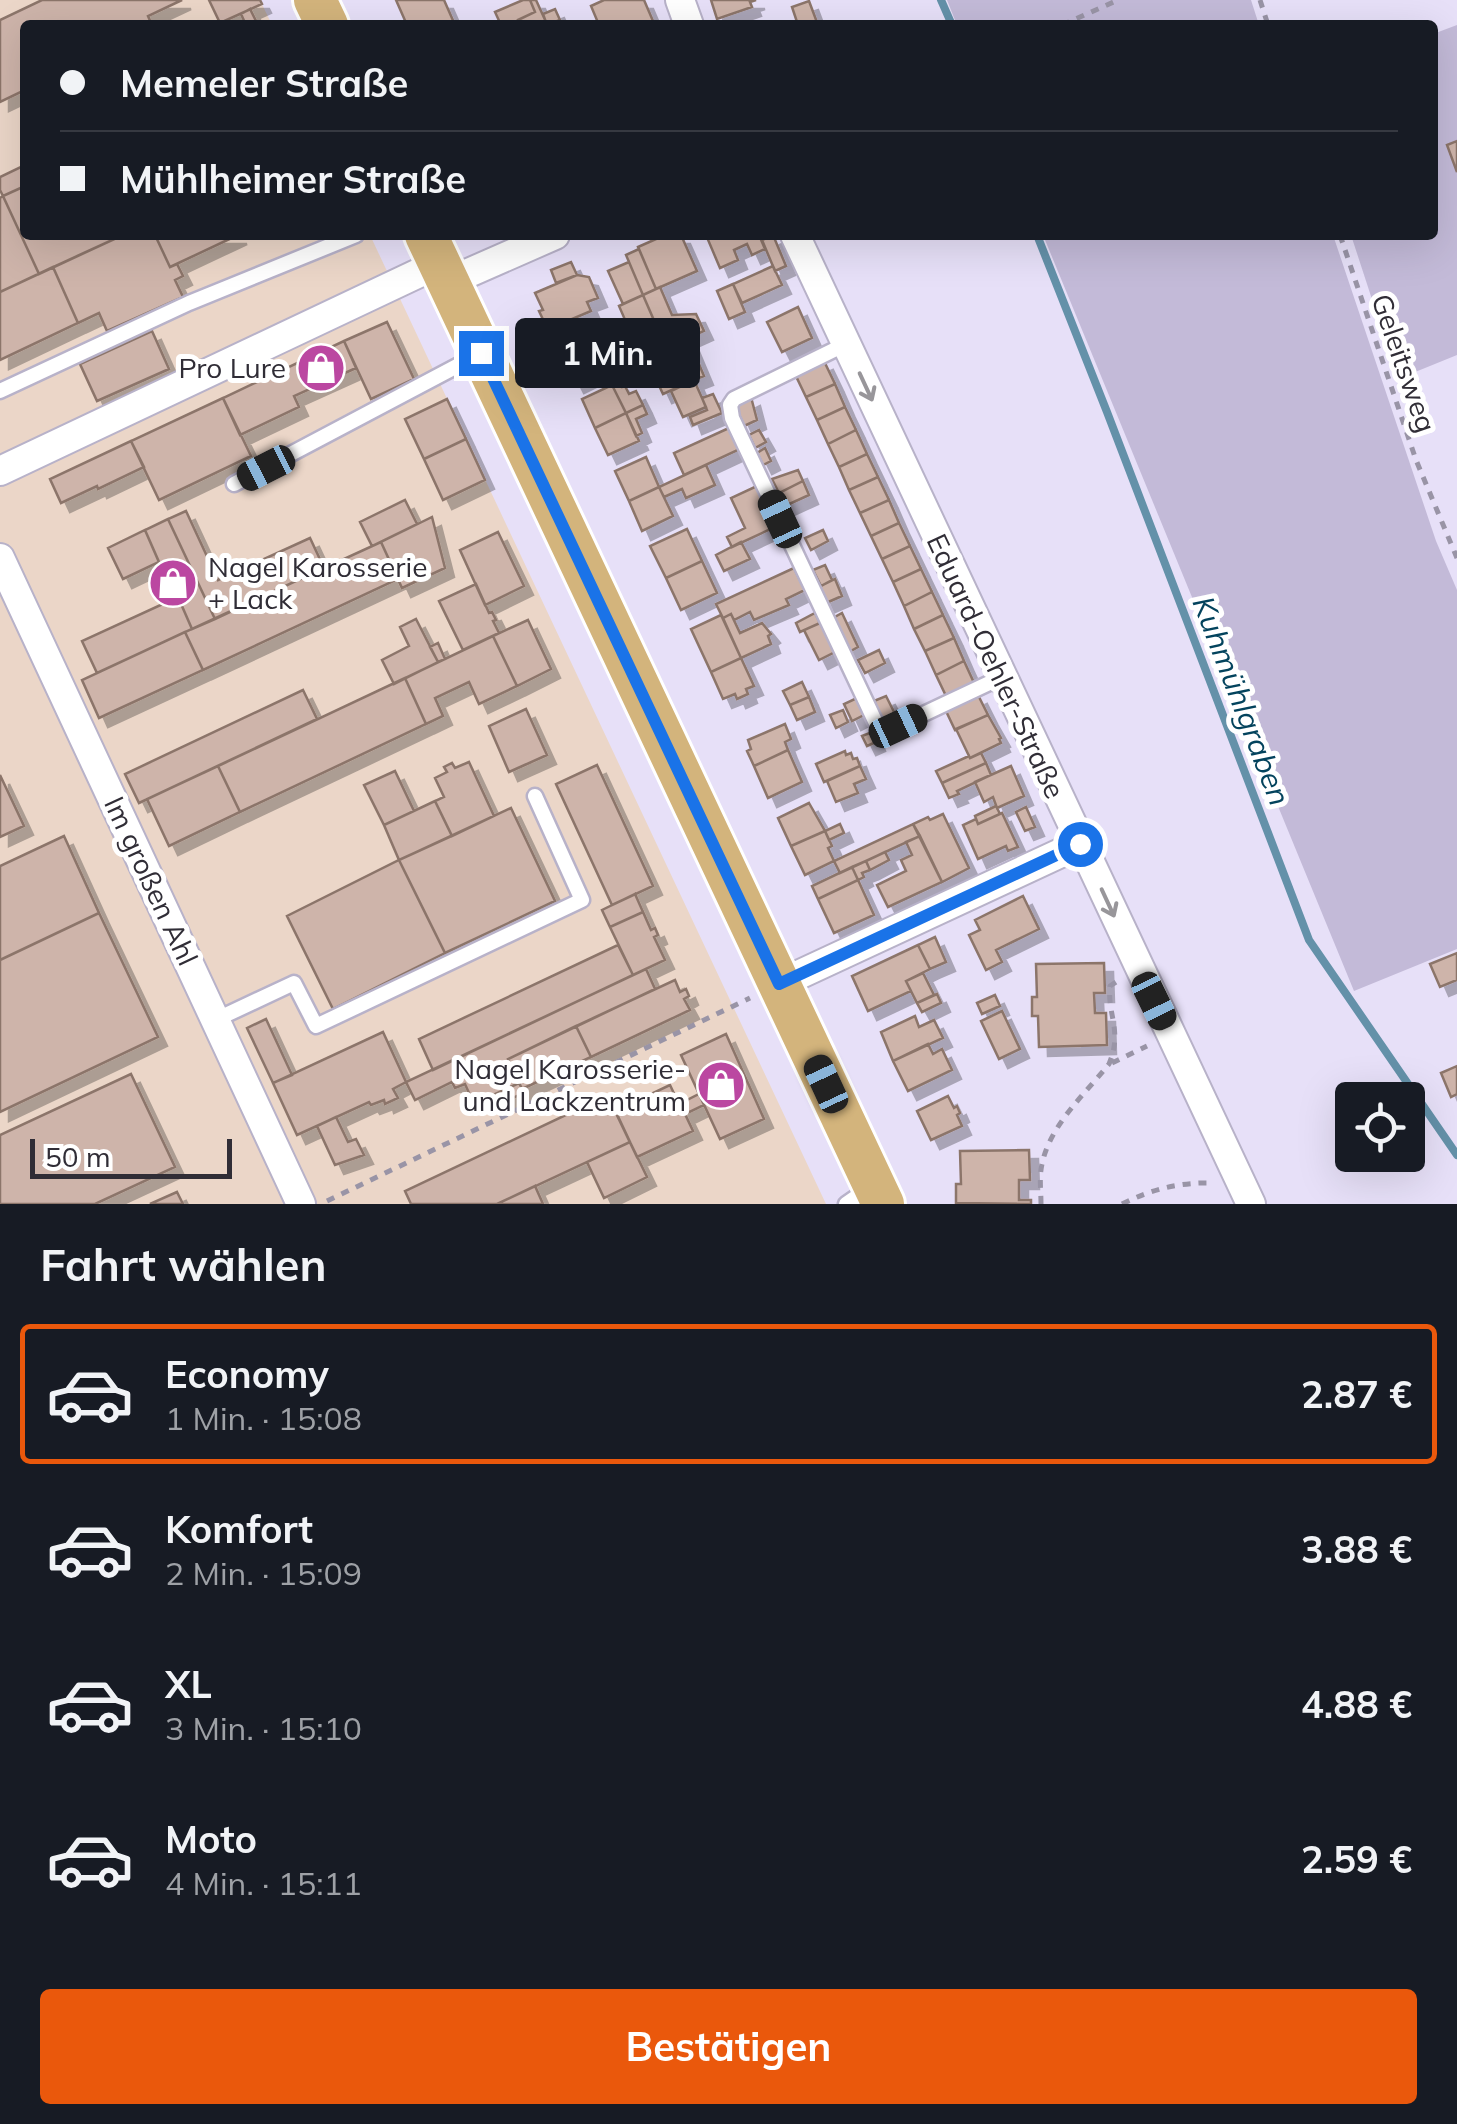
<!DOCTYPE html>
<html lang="de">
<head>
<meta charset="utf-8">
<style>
	body { margin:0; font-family:Mulish,sans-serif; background:#242831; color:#f1f3f6; height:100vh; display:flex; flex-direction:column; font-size:38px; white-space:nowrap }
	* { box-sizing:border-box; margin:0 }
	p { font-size:32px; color:#9ea1a6 }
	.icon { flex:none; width:55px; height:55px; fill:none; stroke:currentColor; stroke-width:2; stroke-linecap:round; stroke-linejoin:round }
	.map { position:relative; height:1204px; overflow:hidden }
	.drawer { display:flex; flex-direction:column; background:#171b24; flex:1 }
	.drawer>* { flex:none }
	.guide { position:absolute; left:20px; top:20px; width:1418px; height:220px; border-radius:10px; box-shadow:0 10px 40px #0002; display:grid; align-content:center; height:220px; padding:0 40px; background:#171b24 }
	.buttons { position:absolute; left:1335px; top:1082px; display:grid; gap:20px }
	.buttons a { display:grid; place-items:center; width:90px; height:90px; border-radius:10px; background:#171b24; box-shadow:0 10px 40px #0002; font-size:50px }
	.scale { position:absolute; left:30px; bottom:25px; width:202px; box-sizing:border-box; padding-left:10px; border:5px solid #302d36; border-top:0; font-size:28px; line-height:35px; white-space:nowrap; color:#302d36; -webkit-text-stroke:8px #fff; paint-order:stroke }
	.end { position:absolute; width:45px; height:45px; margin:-22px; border:12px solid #1a73e8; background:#fff; box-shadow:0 0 0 5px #fff }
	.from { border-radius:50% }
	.bubble { position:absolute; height:70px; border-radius:10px; background:#171b24; box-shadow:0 10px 40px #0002; font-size:32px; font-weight:700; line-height:70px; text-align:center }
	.car { position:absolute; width:30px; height:60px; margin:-30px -15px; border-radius:12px; box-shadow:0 0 8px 2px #0007; background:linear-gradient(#222 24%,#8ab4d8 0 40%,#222 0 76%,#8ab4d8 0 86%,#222 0) }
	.guide b { display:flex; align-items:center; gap:35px; height:95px; font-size:38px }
	.guide b+b { border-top:2px solid #363941 }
	.guide i { width:25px; height:25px; background:#f1f3f6 }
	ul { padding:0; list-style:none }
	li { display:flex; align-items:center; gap:30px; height:140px; margin:0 20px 15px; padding:0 20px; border:5px solid transparent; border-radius:10px }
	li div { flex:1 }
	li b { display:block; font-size:38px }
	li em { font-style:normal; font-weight:700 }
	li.selected { border-color:#ea580c }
	li>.icon { width:90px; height:90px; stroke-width:1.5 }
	h2 { padding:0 40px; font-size:45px; line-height:120px }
	.cta { display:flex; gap:20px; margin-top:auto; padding:20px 40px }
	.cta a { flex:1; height:115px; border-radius:10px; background:#ea580c; color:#fff; font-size:40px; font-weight:700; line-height:115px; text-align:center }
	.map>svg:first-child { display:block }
	.industrial { fill:#ebd6c8 }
	.green { fill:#c3bad8 }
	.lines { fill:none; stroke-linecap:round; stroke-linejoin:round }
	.stream { stroke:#6491a9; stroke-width:8 }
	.building { fill:#ceb4aa; stroke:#8c756b; stroke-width:2.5; filter:url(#shadow) }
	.service-casing { stroke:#b8b2c9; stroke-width:19 }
	.minor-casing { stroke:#b8b2c9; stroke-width:32 }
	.primary-casing { stroke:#fff; stroke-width:48 }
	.path { stroke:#9994a6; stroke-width:5; stroke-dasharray:8 8; stroke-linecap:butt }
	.service { stroke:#fff; stroke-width:14 }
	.minor { stroke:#fff; stroke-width:28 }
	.primary { stroke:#d3b47c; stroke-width:42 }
	.oneway { stroke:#98969a }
	.route { stroke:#1a73e8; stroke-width:12 }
	.labels { text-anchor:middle; stroke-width:10; stroke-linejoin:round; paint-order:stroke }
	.street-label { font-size:28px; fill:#302d36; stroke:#fff }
	.poi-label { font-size:28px; fill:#302d36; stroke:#fff; text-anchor:end }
	.water-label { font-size:30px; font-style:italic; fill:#03435d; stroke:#fff }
</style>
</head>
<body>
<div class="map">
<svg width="1457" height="1204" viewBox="0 0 1457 1204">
	<defs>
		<filter id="shadow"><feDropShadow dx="9" dy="9" stdDeviation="0" flood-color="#0004"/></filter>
	</defs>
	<rect width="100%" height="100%" fill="#e7e0f8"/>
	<!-- industrial -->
	<path class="industrial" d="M0,0H260L272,25H25V235H370L826,1204H0Z"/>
	<!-- green -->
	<path class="green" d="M947,0H1251L1259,25H957Z
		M1457,25V355L1398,379L1351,235H1432L1433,34Z
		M1043,235H1333L1436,541L1457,590V949L1354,991Z"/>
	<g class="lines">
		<!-- stream -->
		<path class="stream" d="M941,0L952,25
			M1037,235L1107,412L1309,940L1457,1155"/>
	</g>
	<!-- building -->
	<path class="building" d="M42,0H182L148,16L151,23L147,25H25V90L0,102V20Z
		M209,0H260L262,4L220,23Z
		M396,0H444L455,25H407Z
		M523,0H530L535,12L518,20L520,25H501L495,12Z
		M530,0H536L546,22L539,25H520L518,20L535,12Z
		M604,0H644L653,21L643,25H599L591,6Z
		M711,0H756L750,2L752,7L717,19Z
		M809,1L818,25H798L792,7Z
		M250,9L258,25H246L241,14Z
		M555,9L560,20L547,25L543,14Z
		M1457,141V172L1447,145Z
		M25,165V186L3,196L0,190V177Z
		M25,186V235H123L39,274L3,196Z
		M3,196L39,274L0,292V198Z
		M123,235H155L170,267L177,264L183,276L175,280L183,297L107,331L99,313L78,323L53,267Z
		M155,235H238L170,267Z
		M665,235H681L697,271L656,289L638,247Z
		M706,235H759L765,249L752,255L747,244L734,250L738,260L720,268Z
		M773,235L786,266L775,271L762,240Z
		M639,249L656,289L643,295L626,255Z
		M571,262L577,275L556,283L551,270Z
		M629,262L643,295L623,304L608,271Z
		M773,266L782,285L742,303L733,284Z
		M53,267L78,323L0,360V292Z
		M577,275L589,277L598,298L587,302L591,311L551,328L550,326L547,328L539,311L543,310L535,293Z
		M733,284L745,312L729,319L717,291Z
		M660,287L672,315L696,314L704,331L666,348L643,295Z
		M643,295L666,348L652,354L639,325L629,329L619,306Z
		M798,307L812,338L782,352L767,322Z
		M387,322L414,379L371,399L344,341Z
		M152,331L169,369L97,401L80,364Z
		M590,332L592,337L599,334L606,347L615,346L622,361L575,384L559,352L569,348L567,343Z
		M688,338L704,376L694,380L687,364L675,369L666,348Z
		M344,341L356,368L294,396L299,407L240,435L223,398Z
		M824,361L835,384L806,397L795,374Z
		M687,364L694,380L663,394L655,377Z
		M694,380L706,407L683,417L671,391Z
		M619,382L622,387L625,386L629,394L636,391L643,405L626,413L612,385Z
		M835,384L845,407L817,420L806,397Z
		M612,385L626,413L595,428L582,399Z
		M713,394L722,413L693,425L690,417L707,410L702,398Z
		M751,397L757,420L744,426L737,410V404Z
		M223,398L251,456L159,500L131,441Z
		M447,399L466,439L424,459L405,419Z
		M643,405L647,414L636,419L642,433L636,436L626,413Z
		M845,407L856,430L828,444L817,420Z
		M626,413L639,441L608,455L595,428Z
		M729,428L740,449L684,475L674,453Z
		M759,430L766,442L755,448L749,435Z
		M856,430L867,454L839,467L828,444Z
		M466,439L485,480L443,500L424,459Z
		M131,441L144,467L98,489L97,486L61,503L50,479Z
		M765,448L771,461L763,465L757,453Z
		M867,454L878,477L849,490L839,467Z
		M646,457L659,487L629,501L615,471Z
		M706,465L715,485L686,498L682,489L664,497L659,487Z
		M798,470L803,481L779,493L772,479Z
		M878,477L889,500L860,513L849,490Z
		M803,481L809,495L785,506L779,493Z
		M757,486L775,527L732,547L727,537L745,528L731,498Z
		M659,487L673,516L642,531L629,501Z
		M405,500L417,524L372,546L360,522Z
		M889,500L899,523L871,536L860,513Z
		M186,511L218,580L310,538L324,568L215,619L168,519Z
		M432,517L445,568L402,588L381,542Z
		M168,519L215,619L192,629L178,597L168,601L158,579L165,576L145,530Z
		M899,523L910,546L882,559L871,536Z
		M687,529L702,561L666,578L650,546Z
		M145,530L159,562L123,579L108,548Z
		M823,530L828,541L811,550L805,538Z
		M498,532L524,586L485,605L460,550Z
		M381,542L398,579L203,670L185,632Z
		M741,542L750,559L724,571L716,555Z
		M910,546L921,569L893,582L882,559Z
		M702,561L717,593L681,610L666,578Z
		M825,565L832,580L821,586L813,570Z
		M794,568L805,590L786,599L789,605L754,620L750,612L734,620L731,614L723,618L716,604Z
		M921,569L932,592L904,606L893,582Z
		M835,579L842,596L826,603L819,587Z
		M476,584L489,613L492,612L496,620L493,621L499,633L463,650L439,601Z
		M932,592L943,615L914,629L904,606Z
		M178,597L192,629L97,673L82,641Z
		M815,613L820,623L800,632L796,623Z
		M842,613L858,647L849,652L833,618Z
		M731,614L740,633L762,623L771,634L768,636L771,644L741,658L723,618Z
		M721,615L741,658L711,672L691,629Z
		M943,615L954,638L925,651L914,629Z
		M416,619L438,662L394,684L382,660L409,646L400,627Z
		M528,620L551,669L517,686L493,636Z
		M820,623L835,652L819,660L804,630Z
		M185,632L203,670L99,718L82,680Z
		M493,636L517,686L479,704L469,682L435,698L443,716L426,724L405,678Z
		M954,638L964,661L936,675L925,651Z
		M438,643L445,659L438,662L430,647Z
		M879,650L885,663L865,673L858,660Z
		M741,658L754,686L746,689L748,694L737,699L735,694L723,699L711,672Z
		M964,661L975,685L947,698L936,675Z
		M405,678L426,724L240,812L218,766Z
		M802,682L809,697L790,705L783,691Z
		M303,690L317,719L139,803L125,774Z
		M978,695L988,715L955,730L946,711Z
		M886,696L896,716L883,722L874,701Z
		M809,697L815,712L797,720L790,705Z
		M857,698L864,715L852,721L844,704Z
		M526,709L547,755L509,772L489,726Z
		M843,710L848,722L836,728L830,715Z
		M988,715L1001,738L999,739L1001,743L970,758L956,729Z
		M785,724L791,739L785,742L788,750L754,766L747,751L751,749L748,740Z
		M872,732L876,742L867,746L862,736Z
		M788,750L802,782L768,798L754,766Z
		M845,751L846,755L851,753L853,759L857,758L860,766L824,782L816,764Z
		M981,753L986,763L942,783L936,771L969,756L970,758Z
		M469,762L494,816L452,836L435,801L444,797L435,778L447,772L444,767L452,763L455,768Z
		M986,763L991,775L957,791L959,794L949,798L942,783Z
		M597,765L653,886L612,905L556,784Z
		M218,766L240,812L169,846L147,799Z
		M860,766L866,779L854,784L858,793L836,802L827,781Z
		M1011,766L1024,796L997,808L993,797L984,802L975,782Z
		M395,771L414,811L384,825L364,785Z
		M0,775L24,826L0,837Z
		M435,801L452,836L399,860L384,825Z
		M809,803L825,831L791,846L778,818Z
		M996,806L1000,814L978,824L975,816Z
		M1026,807L1035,827L1025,831L1016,812Z
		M511,808L555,901L445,953L399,860Z
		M1002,813L1018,847L1008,851L1006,846L978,859L963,825L976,819L978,824Z
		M943,814L969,868L942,882L913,824L928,817L930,820Z
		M840,824L844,833L829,840L825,831Z
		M913,824L920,836L840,873L834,861Z
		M825,831L832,846L828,848L834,861L805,875L791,846Z
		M64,836L99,913L0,960V866Z
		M920,836L942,882L888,907L877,885L906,871L901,860L912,855L906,842Z
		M885,852L889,860L870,870L866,861Z
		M399,860L445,953L333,1009L287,916Z
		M866,861L870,870L862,873L864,877L858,880L852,867Z
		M852,867L858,880L818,899L812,886Z
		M858,880L874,915L834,933L818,899Z
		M635,894L643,912L610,927L602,910Z
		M1023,896L1039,929L996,950L1002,962L986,970L969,935L980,930L975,920Z
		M643,912L651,930L655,928L658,935L654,937L665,960L633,975L610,927Z
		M99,913L158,1037L0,1112V960Z
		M935,937L946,962L930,969L918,945Z
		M618,945L633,975L433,1070L419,1039Z
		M918,945L930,969L906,981L911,991L868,1011L852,976Z
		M1457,953V980L1440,987L1430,964Z
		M1104,963L1105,993H1094L1095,1013H1106L1107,1045L1039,1047L1038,1016H1032V997H1037L1036,964Z
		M646,969L655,989L508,1059L519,1083L474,1104L465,1084L455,1088L452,1082L415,1100L406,1082Z
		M923,973L934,995L917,1003L906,981Z
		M675,980L680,992L686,989L689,996L684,999L690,1010L591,1057L576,1026Z
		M937,994L941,1003L922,1012L917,1003Z
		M995,995L1000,1006L982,1014L977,1003Z
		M1002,1011L1020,1049L999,1059L981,1021Z
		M915,1016L919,1027L934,1020L943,1038L893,1061L881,1032Z
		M266,1019L292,1075L273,1083L247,1028Z
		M576,1026L591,1057L522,1089L508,1059Z
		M383,1032L406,1082L393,1089L398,1098L385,1104L384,1100L371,1105L369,1102L297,1135L273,1083Z
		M726,1034L764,1119L720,1139L681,1055Z
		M928,1044L933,1054L942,1049L952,1070L908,1091L893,1061Z
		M1457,1066V1094L1451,1097L1441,1073Z
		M131,1074L175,1167L95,1204H0V1135Z
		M519,1083L524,1093L504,1102L500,1092Z
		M670,1085L679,1104L699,1094L704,1105L685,1114L693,1131L637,1157L615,1111Z
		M608,1095L630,1142L497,1204H411L405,1191Z
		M948,1096L954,1108L957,1106L960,1113L957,1115L962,1126L931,1140L917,1111Z
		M336,1117L348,1142L356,1139L364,1155L335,1165L317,1126Z
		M630,1142L647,1177L604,1198L587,1162Z
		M1029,1150L1030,1180H1019V1200H1031V1204L956,1203V1184H961L960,1151Z
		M535,1186L543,1204H497Z
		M177,1192L183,1204H150Z"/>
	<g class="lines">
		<!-- service casing -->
		<g class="service-casing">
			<path id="service" d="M846,344L734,399L730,405L732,418L875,721C883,729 888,729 898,726L1002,677
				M0,391L189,303L356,235
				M234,484L476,356
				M215,1020L294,983L316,1026L582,900L535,796
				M846,1204L869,1188"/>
		</g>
		<!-- minor casing -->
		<g class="minor-casing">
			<path id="minor" d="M680,0L689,25
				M795,235L1251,1204
				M448,282L555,235
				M0,471L440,263
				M0,558L301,1204
				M779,984L1080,844"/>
		</g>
		<!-- primary casing -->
		<g class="primary-casing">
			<path id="primary" d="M315,0L327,25
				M426,235L883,1204"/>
		</g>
		<!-- path -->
		<path class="path" d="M1260,0L1268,25
			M1062,25L1118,0
			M1340,235L1416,460L1457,558
			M1112,1063L1147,1046
			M327,1201L750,998
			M1041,1204C1041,1190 1039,1177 1042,1164C1050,1125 1085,1094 1109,1064C1123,1031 1107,1015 1110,986L1119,980
			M1122,1204C1152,1189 1180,1182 1214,1183"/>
		<!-- service -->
		<use href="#service" class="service"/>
		<!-- minor -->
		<use href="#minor" class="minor"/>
		<!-- primary -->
		<use href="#primary" class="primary"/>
	</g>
	<!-- one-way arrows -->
	<defs><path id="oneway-shaft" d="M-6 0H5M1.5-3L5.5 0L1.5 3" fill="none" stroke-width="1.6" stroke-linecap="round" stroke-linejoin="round" transform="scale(2.5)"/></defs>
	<g class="oneway">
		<use href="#oneway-shaft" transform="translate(866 387) rotate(65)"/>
		<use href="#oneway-shaft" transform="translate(1108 903) rotate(65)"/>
	</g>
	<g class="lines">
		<!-- route -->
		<path class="route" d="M481,353L779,984L1080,844"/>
	</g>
	<!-- icons -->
	<defs>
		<g id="shop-disc" transform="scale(2.5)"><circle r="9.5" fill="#bb47a1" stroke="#fff"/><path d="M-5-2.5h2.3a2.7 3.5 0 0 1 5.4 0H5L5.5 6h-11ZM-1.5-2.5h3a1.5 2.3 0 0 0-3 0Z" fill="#fff"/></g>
	</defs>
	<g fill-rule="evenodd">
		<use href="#shop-disc" x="321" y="368"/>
		<use href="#shop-disc" x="173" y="583"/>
		<use href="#shop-disc" x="721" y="1085"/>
	</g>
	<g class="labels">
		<!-- street labels -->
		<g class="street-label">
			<text transform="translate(1404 363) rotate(71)" y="10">Geleitsweg</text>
			<text transform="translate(996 666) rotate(65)" y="10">Eduard-Oehler-Straße</text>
			<text transform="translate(151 881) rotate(65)" y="10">Im großen Ahl</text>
		</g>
		<!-- poi labels -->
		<g class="poi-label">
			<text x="286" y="378">Pro Lure</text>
			<text x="208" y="577" text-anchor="start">Nagel Karosserie<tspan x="208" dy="32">+ Lack</tspan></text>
			<text x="686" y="1079">Nagel Karosserie-<tspan x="686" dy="32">und Lackzentrum</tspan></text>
		</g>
		<!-- water labels -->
		<g class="water-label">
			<text transform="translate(1241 701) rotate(69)" y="10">Kuhmühlgraben</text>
		</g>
	</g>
</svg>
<div class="buttons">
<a><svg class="icon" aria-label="locate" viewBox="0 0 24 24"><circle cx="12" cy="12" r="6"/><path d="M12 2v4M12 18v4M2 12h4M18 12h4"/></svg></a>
</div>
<div class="scale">50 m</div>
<i class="end from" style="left:1080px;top:844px"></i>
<i class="end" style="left:481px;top:353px"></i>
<div class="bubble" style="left:515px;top:318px;width:185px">1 Min.</div>
<i class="car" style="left:266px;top:468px;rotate:243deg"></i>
<i class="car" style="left:780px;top:519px;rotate:335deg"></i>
<i class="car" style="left:898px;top:726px;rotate:65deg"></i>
<i class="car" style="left:1154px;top:1001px;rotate:154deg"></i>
<i class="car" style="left:826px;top:1084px;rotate:335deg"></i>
<div class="guide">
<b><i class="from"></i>Memeler Straße</b>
<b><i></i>Mühlheimer Straße</b>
</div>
</div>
<section class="drawer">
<h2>Fahrt wählen</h2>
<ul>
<li class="selected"><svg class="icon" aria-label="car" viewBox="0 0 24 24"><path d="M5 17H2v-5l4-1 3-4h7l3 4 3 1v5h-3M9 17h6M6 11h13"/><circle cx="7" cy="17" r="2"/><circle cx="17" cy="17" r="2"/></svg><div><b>Economy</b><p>1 Min. · 15:08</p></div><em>2.87 €</em></li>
<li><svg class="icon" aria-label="car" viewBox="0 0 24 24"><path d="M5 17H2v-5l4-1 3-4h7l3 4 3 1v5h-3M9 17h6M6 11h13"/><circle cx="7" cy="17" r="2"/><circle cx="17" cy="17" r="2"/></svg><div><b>Komfort</b><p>2 Min. · 15:09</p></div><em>3.88 €</em></li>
<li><svg class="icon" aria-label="car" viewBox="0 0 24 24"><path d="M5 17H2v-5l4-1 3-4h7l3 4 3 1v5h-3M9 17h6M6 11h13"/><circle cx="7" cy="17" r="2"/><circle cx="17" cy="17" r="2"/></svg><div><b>XL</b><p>3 Min. · 15:10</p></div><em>4.88 €</em></li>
<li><svg class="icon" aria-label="car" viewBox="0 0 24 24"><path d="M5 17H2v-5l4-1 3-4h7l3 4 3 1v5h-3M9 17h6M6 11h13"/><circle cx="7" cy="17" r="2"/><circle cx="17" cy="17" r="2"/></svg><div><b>Moto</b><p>4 Min. · 15:11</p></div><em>2.59 €</em></li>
</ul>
<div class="cta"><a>Bestätigen</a></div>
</section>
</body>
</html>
